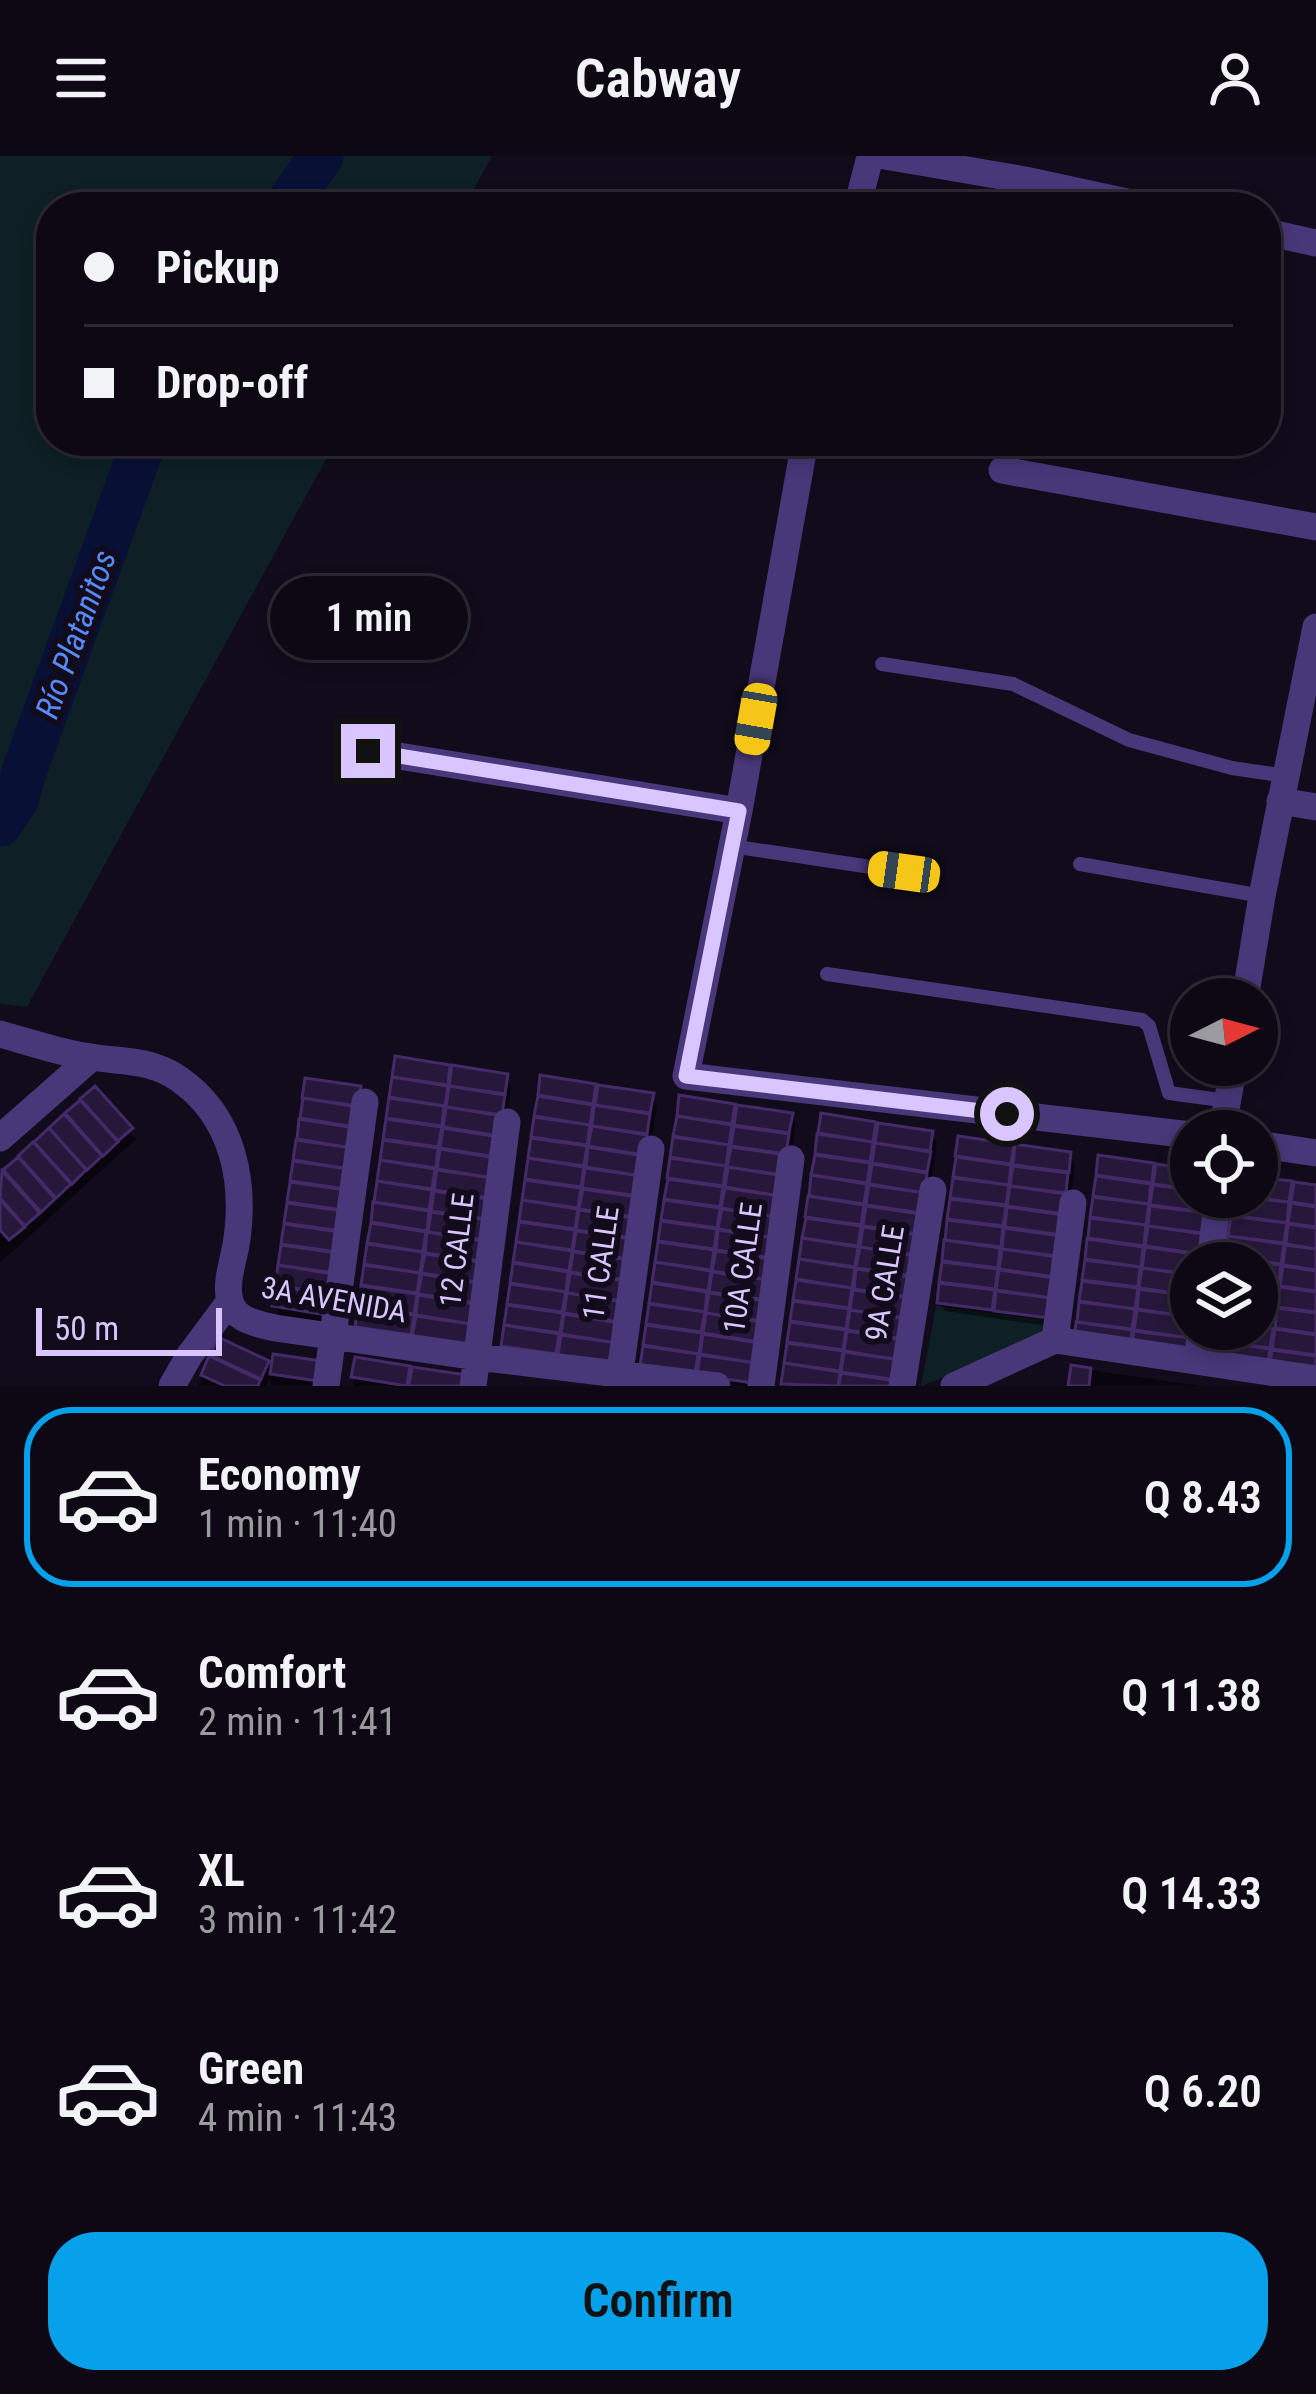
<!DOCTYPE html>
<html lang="en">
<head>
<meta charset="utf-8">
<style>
	body { margin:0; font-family:"Roboto Condensed",sans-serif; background:#16111d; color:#f1f3f6; height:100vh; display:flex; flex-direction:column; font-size:45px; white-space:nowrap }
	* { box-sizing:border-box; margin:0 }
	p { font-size:39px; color:#9a9aa0 }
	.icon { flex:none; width:66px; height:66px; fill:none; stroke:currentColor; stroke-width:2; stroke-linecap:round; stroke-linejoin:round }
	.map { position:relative; height:1230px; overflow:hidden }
	.panel { display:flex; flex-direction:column; background:#0d0814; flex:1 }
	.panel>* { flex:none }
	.top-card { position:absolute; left:36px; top:36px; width:1245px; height:264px; border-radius:48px; box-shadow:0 6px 18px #0003,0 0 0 3px #2d2934; display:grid; align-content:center; height:264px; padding:0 48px; background:#0d0814 }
	.needle { width:78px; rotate:84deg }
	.tools { position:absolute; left:1170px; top:822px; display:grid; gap:24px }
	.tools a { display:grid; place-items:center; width:108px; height:108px; border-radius:50%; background:#0d0814; box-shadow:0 6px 18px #0003,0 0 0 3px #2d2934; font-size:60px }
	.scale { position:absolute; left:36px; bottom:30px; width:186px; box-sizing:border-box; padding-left:12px; border:6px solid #d9c6fe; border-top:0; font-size:33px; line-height:42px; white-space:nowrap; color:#d9c6fe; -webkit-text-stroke:9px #110b1b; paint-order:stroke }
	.end { position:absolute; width:54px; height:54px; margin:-27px; border:15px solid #d9c6fe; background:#111; box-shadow:0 0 0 6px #111 }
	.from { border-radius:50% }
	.bubble { position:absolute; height:84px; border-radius:42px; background:#0d0814; box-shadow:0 6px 18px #0003,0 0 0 3px #2d2934; font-size:39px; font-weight:600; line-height:84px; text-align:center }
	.car { position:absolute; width:36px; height:72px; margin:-36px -18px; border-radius:15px; box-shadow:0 0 9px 3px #0007; background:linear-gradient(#f5c518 24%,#345 0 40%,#f5c518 0 76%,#345 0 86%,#f5c518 0) }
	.top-card b { display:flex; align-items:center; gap:42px; height:114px; font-size:45px }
	.top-card b+b { border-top:3px solid #2d2934 }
	.top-card i { width:30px; height:30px; background:#f1f3f6 }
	ul { padding:21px 0 0; list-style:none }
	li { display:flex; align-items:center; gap:36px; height:180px; margin:0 24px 18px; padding:0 24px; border:6px solid transparent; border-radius:48px }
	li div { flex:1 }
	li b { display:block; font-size:45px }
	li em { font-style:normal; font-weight:600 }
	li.selected { border-color:#06a1ea }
	li>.icon { width:108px; height:108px; stroke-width:1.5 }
	.button { display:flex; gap:24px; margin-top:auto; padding:24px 48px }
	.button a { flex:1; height:138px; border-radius:48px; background:#06a1ea; color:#111; font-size:48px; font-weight:600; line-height:138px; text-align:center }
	header { display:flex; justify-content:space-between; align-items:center; height:156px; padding:0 48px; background:#0d0814; font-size:54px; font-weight:600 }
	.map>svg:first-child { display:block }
	.green { fill:#0e2025 }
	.shadow { fill:#0007 }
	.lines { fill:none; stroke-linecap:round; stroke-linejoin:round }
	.river { stroke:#091036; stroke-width:45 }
	.building { fill:#27183b; stroke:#442a67; stroke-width:3 }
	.lane { stroke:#483779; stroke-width:14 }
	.street { stroke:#483779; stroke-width:27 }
	.route { stroke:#d9c6fe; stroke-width:15 }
	.labels { text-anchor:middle; stroke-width:12; stroke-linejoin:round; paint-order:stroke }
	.street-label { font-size:30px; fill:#d9c6fe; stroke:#110b1b }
	.water-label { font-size:33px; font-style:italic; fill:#578bfb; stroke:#110b1b }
</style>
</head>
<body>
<header><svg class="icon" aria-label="menu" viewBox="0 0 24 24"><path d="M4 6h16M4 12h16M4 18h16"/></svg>Cabway<svg class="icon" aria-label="person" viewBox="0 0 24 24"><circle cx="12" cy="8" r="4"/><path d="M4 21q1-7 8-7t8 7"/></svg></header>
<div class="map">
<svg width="1316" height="1230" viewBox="0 0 1316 1230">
	<rect width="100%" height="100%" fill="#110b1b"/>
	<!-- green -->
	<path class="green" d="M0,0H492L464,51H51V285H336L27,851L0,848Z
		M936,1150L1049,1164L1048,1181L921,1230Z"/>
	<!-- shadow -->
	<path class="shadow" d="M397,904L506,921L511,930L472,1197L358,1170Z
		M543,923L652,940L657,949L618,1216L509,1199L504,1189Z
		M308,925L365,942L332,1167L280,1159L275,1150Z
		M95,934L136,983L0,1107V1021Z
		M682,943L791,960L796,969L758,1230H720L643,1209Z
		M823,961L931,978L937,987L901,1230H786L784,1227Z
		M961,983L1069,999L1075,1009L1054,1171L945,1155L940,1146Z
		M1101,1003L1191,1015V1041H1214L1205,1107H1191V1211L1077,1186Z
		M1257,1024L1316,1032V1228L1215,1205L1219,1173H1257V1107H1228L1236,1041H1257Z
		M219,1185L267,1207L273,1218L332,1219L331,1230H271V1220L266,1230H198Z
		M357,1205L465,1222L470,1230H353Z
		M1074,1212L1202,1230H1071Z"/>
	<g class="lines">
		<!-- river -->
		<path class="river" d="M286,51L321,0
			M0,668L16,644L25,613L144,285"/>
	</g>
	<!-- building -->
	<path class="building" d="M395,900L450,909L448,929L392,921Z
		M452,909L508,918L505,938L449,930Z
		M540,919L596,928L593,948L538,939Z
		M392,921L448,930L445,950L389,941Z
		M305,922L361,930L358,950L302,942Z
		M598,929L654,937L650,957L595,949Z
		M95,930L133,972L118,985L80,943Z
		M449,930L505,939L502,959L446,951Z
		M679,939L735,948L732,968L677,960Z
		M538,940L593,949L590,969L534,960Z
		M303,942L358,951L355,971L300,962Z
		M389,942L444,950L442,970L386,962Z
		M80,944L118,986L103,1000L65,957Z
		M594,949L650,958L647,978L592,970Z
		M737,949L793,957L789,977L734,969Z
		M446,951L502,960L499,980L443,971Z
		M821,957L876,966L873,986L818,977Z
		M64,958L102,1000L87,1014L49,972Z
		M677,960L732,969L729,989L673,980Z
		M534,961L590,969L587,989L531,981Z
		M299,963L355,972L352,992L297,983Z
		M386,963L442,971L438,991L383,983Z
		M878,967L933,975L930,995L875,987Z
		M592,970L647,979L644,999L588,990Z
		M734,970L789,978L786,998L731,990Z
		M49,972L86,1014L72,1028L34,986Z
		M443,972L499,981L496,1001L440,992Z
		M817,978L873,986L870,1006L815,998Z
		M958,980L1014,988L1011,1008L955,1000Z
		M673,981L729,989L726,1010L670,1001Z
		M531,982L587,990L584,1010L528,1002Z
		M296,984L352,992L349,1013L293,1004Z
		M383,984L438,992L436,1012L380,1004Z
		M33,986L71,1028L56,1042L18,1000Z
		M875,987L931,996L927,1016L872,1007Z
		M1015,988L1071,996L1069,1016L1013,1009Z
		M588,991L644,1000L641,1020L586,1011Z
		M731,991L786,999L783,1019L727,1011Z
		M440,993L496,1002L493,1022L437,1013Z
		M815,999L870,1007L867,1027L811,1019Z
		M1098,999L1154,1007L1152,1027L1096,1019Z
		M18,1001L55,1043L41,1056L3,1014Z
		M956,1001L1011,1009L1009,1029L953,1021Z
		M528,1002L584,1011L581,1031L525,1023Z
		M670,1002L726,1010L723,1030L667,1022Z
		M380,1004L435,1013L432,1033L377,1025Z
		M293,1005L349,1013L346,1033L290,1025Z
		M872,1008L927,1017L925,1037L869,1028Z
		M1156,1008L1191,1013V1033L1153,1028Z
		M1013,1010L1068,1017L1066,1037L1010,1030Z
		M728,1011L783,1020L780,1040L725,1031Z
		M585,1012L641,1020L638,1040L582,1032Z
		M437,1014L493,1022L490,1042L434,1034Z
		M2,1015L40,1057L25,1070L0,1042Z
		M811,1019L867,1028L864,1048L809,1040Z
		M1096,1020L1151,1028L1149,1048L1093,1040Z
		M1257,1021L1292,1025L1289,1046L1255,1041Z
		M953,1022L1009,1029L1006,1049L950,1042Z
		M668,1023L723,1031L720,1051L664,1043Z
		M525,1024L581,1032L578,1052L522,1044Z
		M377,1025L432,1034L429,1054L374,1046Z
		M290,1026L346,1034L343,1054L287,1046Z
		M1294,1026L1316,1029V1050L1291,1046Z
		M869,1029L925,1037L921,1057L866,1049Z
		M1153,1029L1191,1034V1041H1208L1206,1056L1150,1049Z
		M1010,1030L1066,1038L1063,1058L1007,1050Z
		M725,1032L780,1040L777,1061L721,1052Z
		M583,1033L638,1041L635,1061L579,1053Z
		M434,1035L489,1043L486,1063L431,1055Z
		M808,1040L864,1049L861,1069L805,1061Z
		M1093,1041L1149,1048L1146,1069L1090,1061Z
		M1233,1041L1289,1046L1287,1067L1231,1059Z
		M950,1043L1006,1050L1003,1070L947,1063Z
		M0,1044L25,1071L9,1084L0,1074Z
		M522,1044L578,1053L575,1073L519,1065Z
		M664,1044L720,1052L717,1072L661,1064Z
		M373,1046L429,1055L427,1075L371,1066Z
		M287,1047L343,1055L340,1075L284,1067Z
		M1291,1047L1316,1051V1071L1288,1067Z
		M866,1050L921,1058L918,1078L863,1070Z
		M1150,1050L1206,1057L1203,1077L1148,1070Z
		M1007,1051L1063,1059L1061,1079L1005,1071Z
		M722,1053L777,1061L774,1082L718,1073Z
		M579,1054L635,1062L632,1082L576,1074Z
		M431,1056L487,1064L484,1084L428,1076Z
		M1231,1060L1287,1067L1284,1087L1228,1080Z
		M806,1062L861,1070L858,1090L802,1082Z
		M1090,1062L1146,1069L1144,1090L1088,1082Z
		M947,1064L1003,1071L1001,1091L945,1084Z
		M661,1065L717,1073L714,1093L658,1085Z
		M519,1066L575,1074L572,1094L516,1086Z
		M371,1067L426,1076L423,1096L367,1087Z
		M284,1068L340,1076L337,1096L281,1088Z
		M1288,1068L1316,1072V1093L1286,1088Z
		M1148,1070L1203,1078L1201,1098L1145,1090Z
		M863,1071L918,1079L915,1099L860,1091Z
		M1004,1072L1061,1080L1058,1100L1002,1093Z
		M718,1074L774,1082L771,1102L716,1094Z
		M576,1075L632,1083L629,1103L573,1095Z
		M427,1076L483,1085L481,1105L425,1097Z
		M1228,1080L1284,1088L1281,1108L1225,1101Z
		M802,1082L858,1091L855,1111L799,1103Z
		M1087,1083L1143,1091L1141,1111L1085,1103Z
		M944,1084L1000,1092L998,1112L942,1105Z
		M516,1086L572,1095L569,1115L513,1106Z
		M658,1086L714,1094L711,1114L655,1106Z
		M367,1088L423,1096L420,1117L364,1108Z
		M281,1089L337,1097L334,1117L278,1109Z
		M1285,1089L1316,1093V1114L1283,1109Z
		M860,1091L915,1100L912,1120L856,1112Z
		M1145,1091L1201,1099L1200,1107H1191V1118L1142,1112Z
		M1002,1093L1058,1101L1055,1121L999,1113Z
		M716,1095L771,1103L768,1124L712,1115Z
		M573,1096L629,1104L626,1124L570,1116Z
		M425,1098L480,1106L477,1126L421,1117Z
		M1225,1102L1281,1109L1278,1129L1257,1126V1107H1225Z
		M799,1103L855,1112L852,1132L796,1123Z
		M1085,1104L1140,1111L1138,1131L1082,1124Z
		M655,1106L711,1115L708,1135L652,1126Z
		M942,1106L998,1113L995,1133L939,1126Z
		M513,1107L568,1116L566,1136L510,1127Z
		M278,1109L333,1118L331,1138L275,1129Z
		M364,1109L420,1117L417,1137L361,1129Z
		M1283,1110L1316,1115V1135L1280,1130Z
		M1142,1112L1191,1119V1139L1139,1132Z
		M856,1113L912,1121L909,1141L854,1133Z
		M999,1114L1055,1122L1052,1142L996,1134Z
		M712,1116L768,1124L765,1144L709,1136Z
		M570,1117L626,1125L623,1145L567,1137Z
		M422,1118L477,1127L474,1147L418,1138Z
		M796,1124L852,1132L849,1152L793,1144Z
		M1082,1125L1138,1132L1135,1153L1079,1145Z
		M652,1127L707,1136L705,1156L649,1147Z
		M939,1127L995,1134L992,1154L937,1147Z
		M1257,1127L1278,1130L1276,1150L1257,1147Z
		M510,1128L566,1136L562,1156L507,1148Z
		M275,1130L331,1139L327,1159L272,1150Z
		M361,1130L417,1138L414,1158L358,1150Z
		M1280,1131L1316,1136V1156L1277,1151Z
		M1139,1133L1191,1140V1161L1137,1153Z
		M853,1134L909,1142L906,1162L850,1154Z
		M996,1135L1052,1142L1049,1162L994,1155Z
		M567,1137L623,1146L620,1166L564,1157Z
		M709,1137L765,1145L762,1165L706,1157Z
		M418,1139L474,1148L471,1168L416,1159Z
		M793,1145L849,1153L846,1173L790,1165Z
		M1079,1146L1135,1153L1132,1173L1077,1166Z
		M649,1148L705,1156L701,1176L646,1168Z
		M507,1149L563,1157L560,1177L504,1169Z
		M358,1150L414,1159L411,1179L355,1171Z
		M1277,1152L1316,1157V1178L1275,1172Z
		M850,1154L906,1163L903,1183L847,1174Z
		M1137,1154L1191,1161L1190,1182L1134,1174Z
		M706,1157L762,1166L759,1186L703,1177Z
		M564,1158L620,1167L617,1187L561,1178Z
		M416,1160L471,1168L468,1188L412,1180Z
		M790,1166L846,1174L843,1194L787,1186Z
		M1076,1166L1132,1174L1130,1194L1074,1187Z
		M504,1169L559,1178L556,1198L501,1190Z
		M646,1169L702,1177L699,1198L643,1189Z
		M1257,1170L1273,1172L1270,1192L1215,1185L1216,1173H1257Z
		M1275,1173L1316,1179V1199L1272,1193Z
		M847,1175L903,1184L900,1204L844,1195Z
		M1134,1175L1190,1182L1187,1203L1131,1195Z
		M703,1178L759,1187L756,1207L700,1198Z
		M561,1179L617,1187L614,1207L558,1199Z
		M218,1181L269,1205L261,1223L210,1199Z
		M1214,1185L1270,1193L1267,1213L1212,1205Z
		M787,1187L843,1195L840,1215L784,1207Z
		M643,1190L698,1198L695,1218L640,1210Z
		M1272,1194L1316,1200V1220L1269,1214Z
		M844,1196L900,1204L897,1224L841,1216Z
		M273,1198L329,1206L325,1226L270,1218Z
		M700,1199L756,1207L753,1227L697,1219Z
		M209,1200L260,1224L258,1230H225L201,1219Z
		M355,1201L410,1210L407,1230L351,1221Z
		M784,1207L840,1216L838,1230L781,1228Z
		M1071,1209L1091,1212L1089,1230H1068Z
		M412,1211L467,1219L466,1230H409Z
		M841,1217L897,1225L896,1230H839Z"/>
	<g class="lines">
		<!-- lane -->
		<path class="lane" d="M882,508L1013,528L1129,584L1232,612L1286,620
			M731,690L904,716
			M1080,708L1262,740
			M827,818L1142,864L1149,870L1169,937L1228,945"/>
		<!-- street -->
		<path class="street" d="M885,0L1025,24L1150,51
			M857,51L869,5L876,0
			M1266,76L1316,87
			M805,285L739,655L686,920L1191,979
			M1002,314L1316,371
			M368,595L739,655
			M1280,645L1316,651
			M1245,843L1262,740L1316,471
			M0,878C30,886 60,897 90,901C122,906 151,903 179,923C234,961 246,1027 236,1089C233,1106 225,1128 230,1145C235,1165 259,1168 275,1172L477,1201L717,1230
			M1222,975L1234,909
			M0,982L92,901
			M1257,988L1316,997
			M1210,1107L1216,1056
			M1055,1184L1073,1047
			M1197,1205L1201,1173
			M172,1230L189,1200L230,1145
			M326,1230L365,946
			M473,1230L507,966
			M618,1230L651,993
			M761,1230L791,1003
			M902,1230L933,1034
			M954,1230L1055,1184L1316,1223"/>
	</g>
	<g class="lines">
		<!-- route -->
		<path class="route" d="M368,595L739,655L686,920L1007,958"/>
	</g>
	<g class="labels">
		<!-- street labels -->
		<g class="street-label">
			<text transform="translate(457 1094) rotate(-83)" y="10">12 CALLE</text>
			<text transform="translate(601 1107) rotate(-82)" y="10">11 CALLE</text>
			<text transform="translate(743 1112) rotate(-82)" y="10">10A CALLE</text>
			<text transform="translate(885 1127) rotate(-81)" y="10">9A CALLE</text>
			<text transform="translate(334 1144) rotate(10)" y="10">3A AVENIDA</text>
		</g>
		<!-- water labels -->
		<g class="water-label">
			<text transform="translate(75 478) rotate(-70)" y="12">Río Platanitos</text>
		</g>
	</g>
</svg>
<div class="tools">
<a><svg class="needle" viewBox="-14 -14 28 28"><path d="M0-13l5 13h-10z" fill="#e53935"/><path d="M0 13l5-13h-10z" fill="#9a9aa0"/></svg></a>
<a><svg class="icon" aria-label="locate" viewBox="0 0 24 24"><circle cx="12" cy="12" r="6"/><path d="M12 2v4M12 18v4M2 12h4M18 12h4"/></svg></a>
<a><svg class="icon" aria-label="layers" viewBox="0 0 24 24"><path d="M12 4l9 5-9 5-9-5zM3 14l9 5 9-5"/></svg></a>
</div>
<div class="scale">50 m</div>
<i class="end from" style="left:1007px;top:958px"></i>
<i class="end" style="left:368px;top:595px"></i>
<div class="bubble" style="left:270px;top:420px;width:198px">1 min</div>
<i class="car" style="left:756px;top:563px;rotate:190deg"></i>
<i class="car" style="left:904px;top:716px;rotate:278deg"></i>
<div class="top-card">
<b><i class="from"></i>Pickup</b>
<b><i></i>Drop-off</b>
</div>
</div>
<section class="panel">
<ul>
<li class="selected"><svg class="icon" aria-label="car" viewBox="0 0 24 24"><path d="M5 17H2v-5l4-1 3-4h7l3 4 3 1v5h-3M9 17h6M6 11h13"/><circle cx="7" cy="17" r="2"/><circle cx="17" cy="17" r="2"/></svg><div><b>Economy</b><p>1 min · 11:40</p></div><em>Q 8.43</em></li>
<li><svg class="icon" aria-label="car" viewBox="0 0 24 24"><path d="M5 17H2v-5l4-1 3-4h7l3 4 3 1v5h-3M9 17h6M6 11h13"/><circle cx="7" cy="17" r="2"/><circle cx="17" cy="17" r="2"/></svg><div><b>Comfort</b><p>2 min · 11:41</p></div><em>Q 11.38</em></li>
<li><svg class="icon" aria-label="car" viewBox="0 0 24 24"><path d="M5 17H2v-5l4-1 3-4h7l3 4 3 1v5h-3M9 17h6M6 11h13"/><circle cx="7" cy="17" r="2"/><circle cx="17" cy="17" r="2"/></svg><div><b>XL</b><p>3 min · 11:42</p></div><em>Q 14.33</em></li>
<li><svg class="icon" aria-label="car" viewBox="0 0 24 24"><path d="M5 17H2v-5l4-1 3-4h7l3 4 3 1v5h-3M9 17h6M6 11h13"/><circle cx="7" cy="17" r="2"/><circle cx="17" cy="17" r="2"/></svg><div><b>Green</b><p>4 min · 11:43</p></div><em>Q 6.20</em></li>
</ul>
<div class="button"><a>Confirm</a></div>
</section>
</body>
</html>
